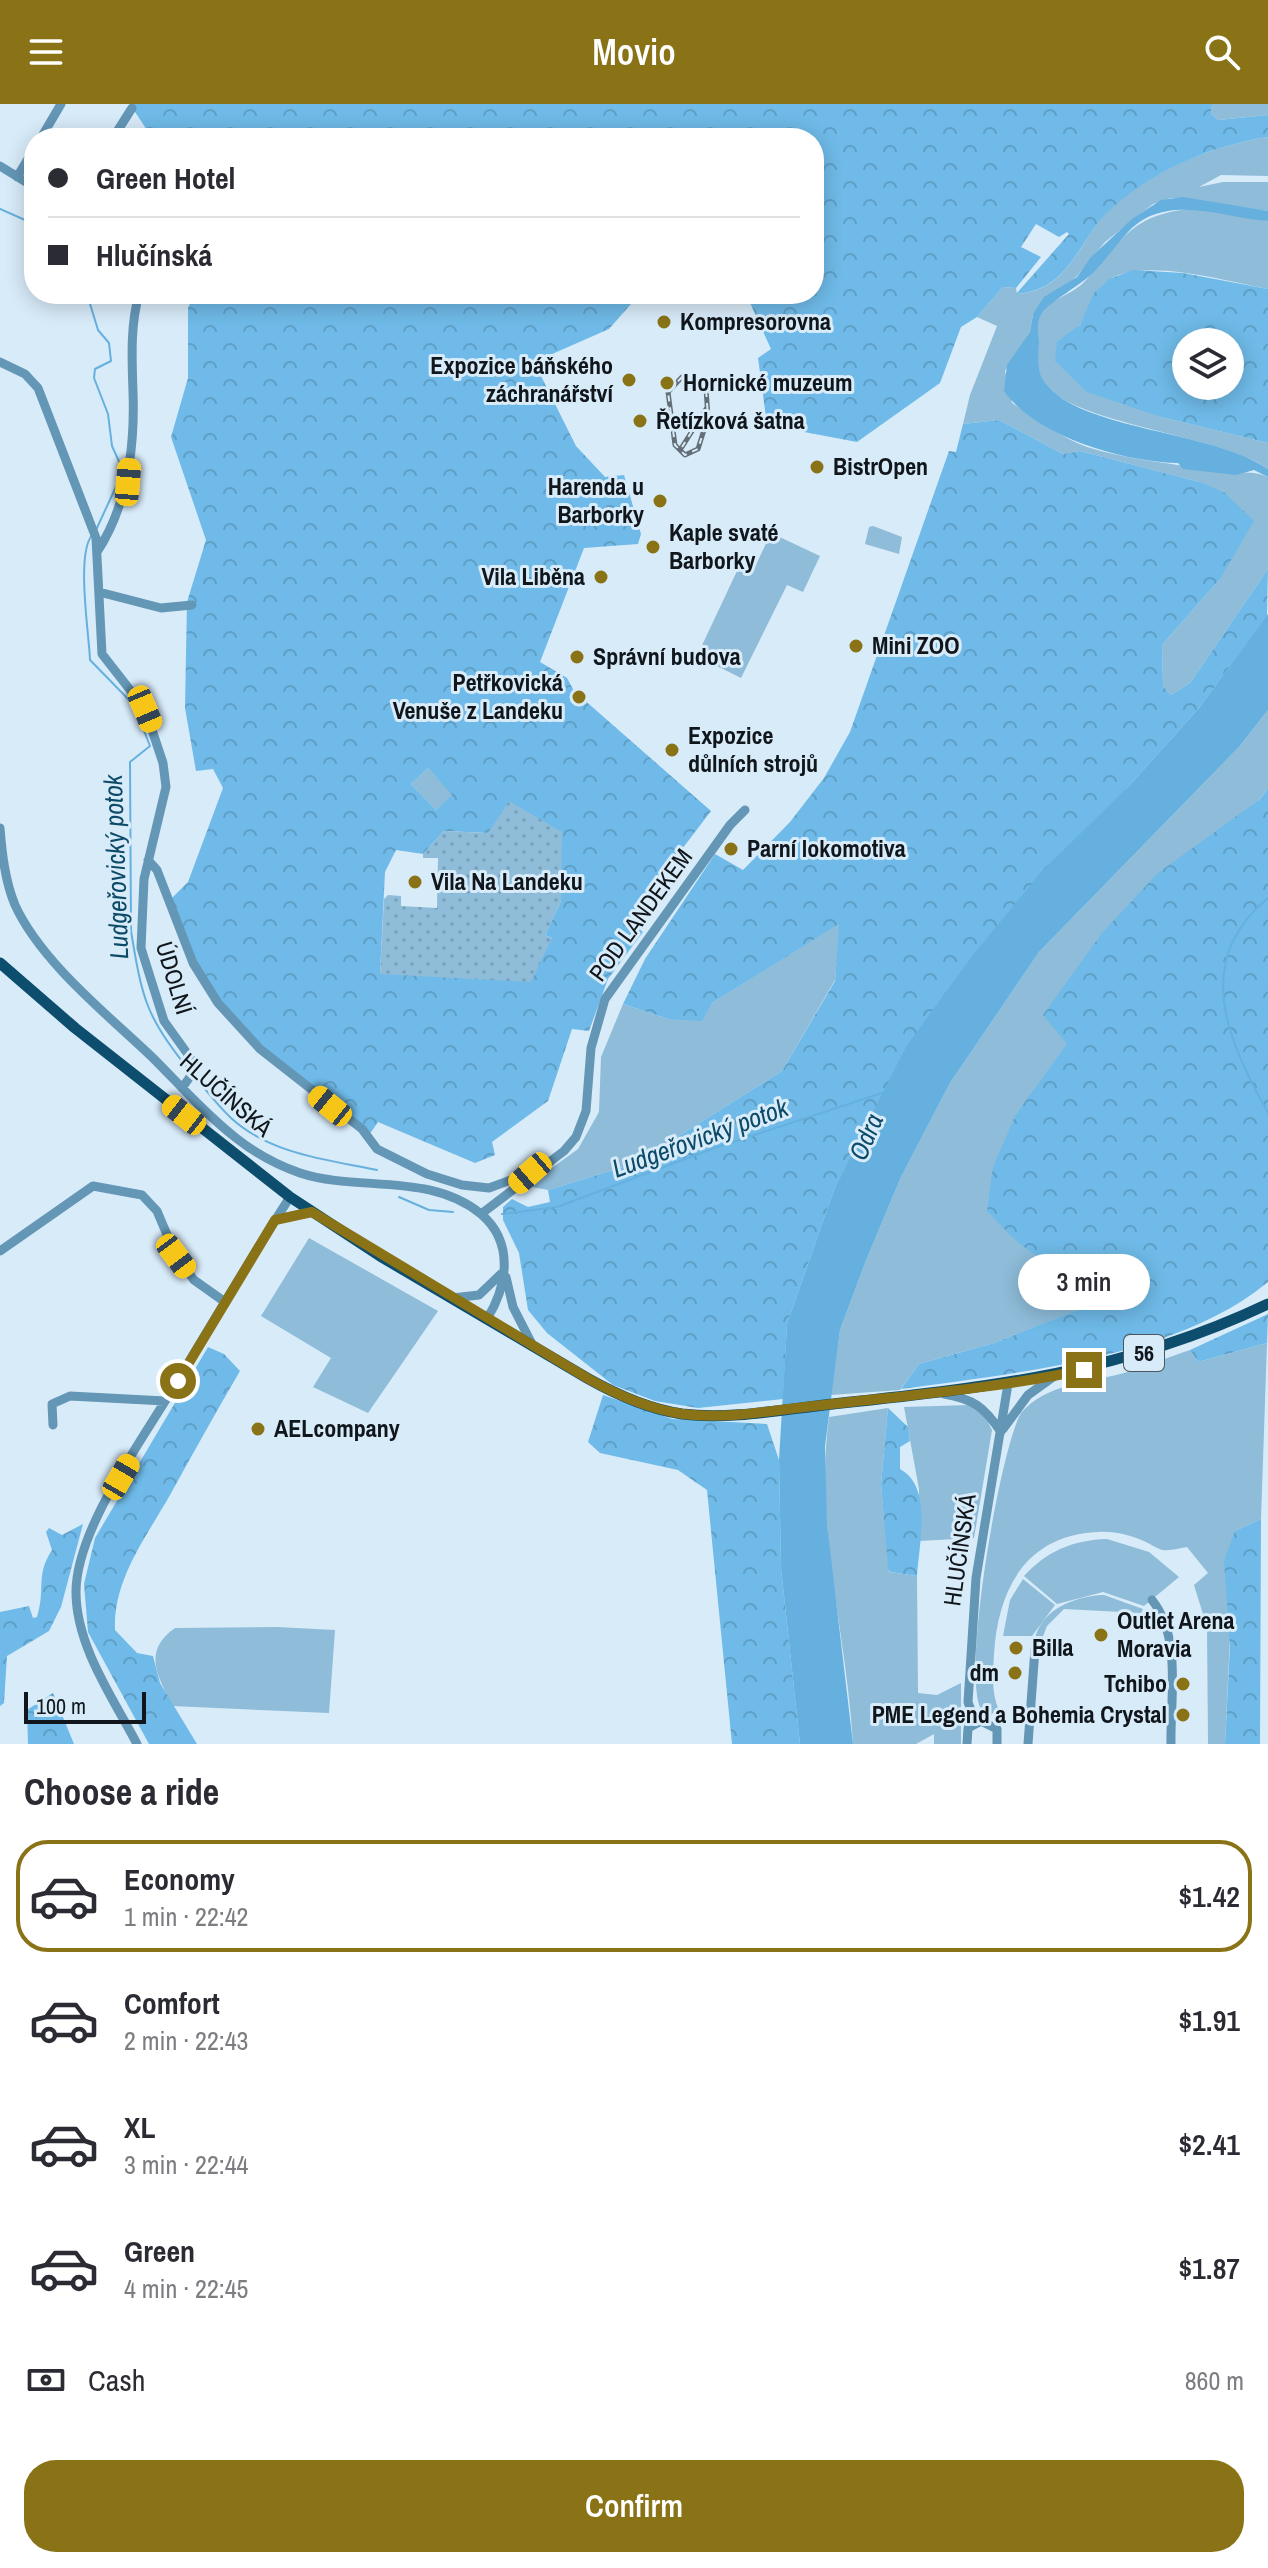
<!DOCTYPE html>
<html lang="en">
<head>
<meta charset="utf-8">
<style>
	body { margin:0; font-family:"Archivo Narrow",sans-serif; background:#f7f7f7; color:#2b2b33; height:100vh; display:flex; flex-direction:column; font-size:30px; white-space:nowrap }
	* { box-sizing:border-box; margin:0 }
	p { font-size:26px; color:#7c7c81 }
	.icon { flex:none; width:44px; height:44px; fill:none; stroke:currentColor; stroke-width:2; stroke-linecap:round; stroke-linejoin:round }
	.map { position:relative; height:1640px; overflow:hidden }
	.side { display:flex; flex-direction:column; background:#fff; flex:1 }
	.side>* { flex:none }
	.guide { position:absolute; left:24px; top:24px; width:800px; height:176px; border-radius:32px; box-shadow:0 4px 20px #0003; display:grid; align-content:center; height:176px; padding:0 24px; background:#fff }
	.controls { position:absolute; left:1172px; top:224px; display:grid; gap:16px }
	.controls a { display:grid; place-items:center; width:72px; height:72px; border-radius:50%; background:#fff; box-shadow:0 4px 20px #0003; font-size:40px }
	.scale { position:absolute; left:24px; bottom:20px; width:122px; box-sizing:border-box; padding-left:8px; border:4px solid #10161b; border-top:0; font-size:22px; line-height:28px; white-space:nowrap; color:#10161b; -webkit-text-stroke:6px #d8ebf9; paint-order:stroke }
	.end { position:absolute; width:36px; height:36px; margin:-18px; border:10px solid #897316; background:#fff; box-shadow:0 0 0 4px #fff }
	.from { border-radius:50% }
	.bubble { position:absolute; height:56px; border-radius:28px; background:#fff; box-shadow:0 4px 20px #0003; font-size:26px; font-weight:600; line-height:56px; text-align:center }
	.car { position:absolute; width:24px; height:48px; margin:-24px -12px; border-radius:10px; box-shadow:0 0 6px 2px #0007; background:linear-gradient(#f5c518 24%,#345 0 40%,#f5c518 0 76%,#345 0 86%,#f5c518 0) }
	.guide b { display:flex; align-items:center; gap:28px; height:76px; font-size:30px }
	.guide b+b { border-top:2px solid #e1e1e2 }
	.guide i { width:20px; height:20px; background:#2b2b33 }
	ul { padding:0; list-style:none }
	li { display:flex; align-items:center; gap:24px; height:112px; margin:0 16px 12px; padding:0 8px; border:4px solid transparent; border-radius:32px }
	li div { flex:1 }
	li b { display:block; font-size:30px }
	li em { font-style:normal; font-weight:600 }
	li.on { border-color:#897316 }
	li>.icon { width:72px; height:72px; stroke-width:1.5 }
	h2 { padding:0 24px; font-size:36px; line-height:96px }
	.pay { display:flex; align-items:center; gap:20px; height:88px; padding:0 24px; font-size:30px }
	.pay p { margin-inline-start:auto }
	.action { display:flex; gap:16px; margin-top:auto; padding:16px 24px }
	.action a { flex:1; height:92px; border-radius:32px; background:#897316; color:#fff; font-size:32px; font-weight:600; line-height:92px; text-align:center }
	header { display:flex; justify-content:space-between; align-items:center; height:104px; padding:0 24px; background:#897316; color:#fff; font-size:36px; font-weight:600 }
	.map>svg:first-child { display:block }
	.grass { fill:#8ebcd9 }
	.forest { fill:url(#forest-crowns); fill-rule:evenodd }
	.park { fill:url(#park-dots) }
	.water { fill:#65b0de }
	.lines { fill:none; stroke-linecap:round; stroke-linejoin:round }
	.stream { stroke:#65b0de; stroke-width:2 }
	.minor { stroke:#6496b6; stroke-width:9 }
	.major { stroke:#0d4d6e; stroke-width:11 }
	.rail-casing { stroke:#636e77; stroke-width:5 }
	.rail { stroke:#d8ebf9; stroke-width:2; stroke-dasharray:6; stroke-linecap:butt }
	.route { stroke:#897316; stroke-width:10 }
	.poi-dot { fill:#897316; stroke:#d8ebf9; stroke-width:3 }
	.labels { text-anchor:middle; stroke-width:6; stroke-linejoin:round; paint-order:stroke }
	.shield { fill:#d8ebf9; stroke:#4c565e; stroke-width:2 }
	.shield-label { font-size:22px; font-weight:bold; fill:#10161b }
	.poi-label { font-size:24px; font-weight:bold; fill:#10161b; stroke:#d8ebf9; text-anchor:start }
	.street-label { font-size:24px; fill:#10161b; stroke:#d8ebf9 }
	.water-label { font-size:26px; font-style:italic; fill:#0d4a68; stroke:#d8ebf9 }
</style>
</head>
<body>
<header><svg class="icon" aria-label="menu" viewBox="0 0 24 24"><path d="M4 6h16M4 12h16M4 18h16"/></svg>Movio<svg class="icon" aria-label="search" viewBox="0 0 24 24"><circle cx="10" cy="10" r="6"/><path d="M15 15l6 6"/></svg></header>
<div class="map">
<svg width="1268" height="1640" viewBox="0 0 1268 1640">
	<defs>
		<pattern id="forest-crowns" width="20" height="18" patternUnits="userSpaceOnUse" patternTransform="scale(2)"><rect width="20" height="18" fill="#6fbae8"/><path d="M2 6a3 3 0 1 1 6 0M12 15a3 3 0 1 1 6 0" fill="none" stroke="#5f9fc6"/></pattern>
		<pattern id="park-dots" width="8" height="8" patternUnits="userSpaceOnUse" patternTransform="scale(2)"><rect width="8" height="8" fill="#8ebcd9"/><path d="M2 2h.1M6 6h.1" fill="none" stroke="#79a1ba" stroke-width="1.8" stroke-linecap="round"/></pattern>
	</defs>
	<rect width="100%" height="100%" fill="#d8ebf9"/>
	<!-- grass -->
	<path class="grass" d="M1212,0H1268V11L1218,16L1211,10Z
		M1268,33V72L1221,71L1199,83L1223,78H1268V107L1171,94L1153,100L1105,138L1077,172L1033,210L1030,228L1005,267L1012,299C1036,314 1061,334 1087,343C1128,356 1172,359 1214,367C1234,371 1250,365 1268,373V465L1190,579L1171,591L1163,582L1162,541L1220,475L1200,378L1080,347L1063,350L999,316L963,320L970,291L997,222L977,213L1003,183L1016,184L1017,190C1073,186 1080,130 1113,102C1157,65 1211,42 1268,33Z
		M1196,104L1268,117V185C1229,178 1138,151 1106,178C1091,190 1091,204 1081,219C1077,227 1064,232 1057,237L1161,313L1268,339V365C1217,329 1070,321 1043,277C1037,266 1038,253 1039,241C1039,229 1035,216 1044,206C1053,194 1073,190 1084,178C1127,133 1128,111 1196,104Z
		M873,422L902,433L899,450L865,440L869,423Z
		M771,429L820,452L803,488L787,481L741,574L697,552L737,467L743,463L753,467Z
		M1268,606V684L1016,1010L1073,1162L1096,1156L1119,1190L994,1239L919,1260L900,1286L831,1291L840,1226L865,1159L901,1073L950,979L1039,848L1239,643Z
		M428,664L453,691L436,706L411,680Z
		M840,819L835,876L782,967L636,1059L548,1086L527,1082L578,1045L599,1008L601,953L623,900L668,915L712,899Z
		M309,1134L438,1207L368,1309L313,1283L331,1254L261,1212Z
		M1267,1239L1261,1415L1235,1427L1225,1640H1208L1207,1523L1194,1481L1208,1469L1187,1443C1180,1444 1170,1447 1163,1446C1157,1445 1151,1440 1146,1438C1131,1431 1114,1427 1098,1428C1026,1431 998,1485 994,1550C993,1570 991,1585 998,1604L991,1611L982,1607C960,1577 1000,1345 1021,1309C1047,1279 1089,1279 1124,1269C1146,1263 1168,1253 1190,1246L1198,1258Z
		M970,1301L983,1309L992,1326L974,1434L919,1437V1385L904,1303Z
		M888,1304L881,1380L889,1468L917,1472L918,1589L937,1591L961,1579V1640H934V1630L916,1640H853C847,1531 814,1423 829,1313Z
		M1107,1435L1149,1448L1179,1473L1144,1502L1103,1488L1057,1500L1024,1472C1047,1447 1073,1436 1107,1435Z
		M1023,1475L1055,1501L1032,1532H1003L1010,1496Z
		M1104,1491L1143,1505L1141,1509L1064,1505L1047,1522L1040,1540L1034,1539C1039,1506 1074,1492 1104,1491Z
		M277,1523L335,1526L329,1609L172,1602C159,1573 141,1548 175,1524Z"/>
	<!-- forest -->
	<path class="forest" d="M130,0H1212L1211,10L1218,16L1268,11V33C1211,42 1157,65 1113,103C1079,131 1073,186 1016,190L1069,130L1067,128L1059,133L1036,120L1021,143L1041,153L1016,184L1003,183L977,213L961,223L940,279L857,338L799,327L766,313L758,254L771,245L746,190H814V34H152Z
		M1133,166L1183,169L1268,185V339L1161,313L1087,288L1055,257L1057,237L1080,221L1094,189L1109,175ZM1186,238H1230V282H1186Z
		M194,190H627L631,200L609,225L534,258L576,342L605,373L624,371L641,430L638,440L584,444L540,558L567,574L574,587L711,707L628,816L643,828L608,875L589,927L572,925L548,997L492,1038L495,1051L475,1059L378,1018L369,1031C317,989 258,949 219,895C197,865 185,829 171,795L188,778L223,684L213,665L196,667L185,604L187,498L206,436L171,333L188,274V204ZM428,664L452,691L436,706L411,680ZM444,727L488,729L561,797L545,831L552,834L380,870L385,768L396,746L423,750Z
		M999,316L1063,350L1080,347L1200,378L1225,389L1254,417L1220,475L1162,541L1163,582L1171,591L1190,579L1268,465L1267,512L1199,604L1128,683L884,988L835,1083L787,1220L783,1295L698,1304L655,1297L613,1281L547,1229L528,1206L519,1149L503,1116V1103L512,1095L528,1103L550,1098L548,1086L636,1059L782,967L835,877L839,820L712,899L702,917L668,915L623,900L645,855L715,750L743,766L790,718L824,674L850,628L949,347L956,348L963,320Z
		M1268,684V1178C1177,1254 1015,1269 901,1285L919,1260L994,1239L1118,1190L1096,1156C1041,1169 1021,1142 987,1107L993,1063L1016,1010L1067,940L1043,911L1102,829L1158,769L1259,696Z
		M1268,1210L1267,1239L1198,1258L1190,1246Z
		M208,1243L224,1250L240,1267C216,1308 193,1349 170,1391C147,1432 113,1475 115,1526L137,1549L153,1552L160,1579L197,1640H149L88,1528L84,1480L95,1434Z
		M603,1291L672,1315L767,1320L779,1356L781,1464L800,1640H732L707,1386L678,1366L600,1349L588,1338Z
		M888,1304L908,1323L910,1337L900,1343V1365C933,1383 919,1439 917,1472L890,1468L888,1465L881,1380Z
		M1261,1415L1260,1640H1225L1230,1542L1224,1457L1235,1427Z
		M83,1420L61,1503L49,1527L7,1552L4,1599L0,1602V1508L29,1502L33,1514L37,1513C46,1484 35,1472 52,1446L46,1428L49,1424L62,1431Z
		M53,1589L74,1640H28L27,1606Z"/>
	<!-- park -->
	<path class="park" d="M509,697L562,728L561,797L545,831L552,834L531,878L380,870L384,795L388,791L401,792V802L437,804L438,754H423V750L444,727L488,729Z"/>
	<!-- water -->
	<path class="water" d="M1183,93L1268,107V117C1223,114 1167,88 1129,127C1117,140 1106,155 1094,168C1081,181 1048,199 1042,209C1036,218 1039,228 1039,238C1039,252 1036,267 1045,279C1082,327 1211,326 1268,365V373L1254,366L1236,371L1183,365L1178,359C1125,358 1036,333 1004,287L1007,261L1030,228L1033,210L1044,193L1077,173L1091,153L1132,115L1161,96Z
		M1268,510V606L1239,643L1039,848L950,979L901,1073L865,1159L840,1226L825,1342L827,1420L853,1640H800L781,1464L779,1356L787,1220L835,1083L906,943L972,852L1042,767L1128,683L1199,604Z"/>
	<g class="lines">
		<!-- stream -->
		<path class="stream" d="M0,105L34,120
			M87,190L98,226L109,239L111,257L95,265L94,274L108,310L112,342L121,362L120,374L96,426
			M92,431C76,451 89,529 90,556L134,601L150,642L130,658L131,827C142,894 146,914 190,967
			M1268,794C1191,857 1228,937 1268,1009
			M194,972C206,986 218,1002 231,1014C270,1050 328,1056 377,1066
			M399,1093L429,1106L453,1108
			M502,1110L557,1103L712,1045L885,988"/>
		<!-- minor -->
		<path class="minor" d="M41,34L61,0
			M113,34L132,4
			M0,62L34,83
			M17,73L34,45
			M0,258L25,270L38,284L96,434L102,550L145,605L163,659L166,683L144,775L141,844L164,917L197,963L182,984
			M97,448C128,401 135,344 133,288C132,256 130,222 139,190
			M99,488L161,504L192,501
			M0,724C2,749 5,777 15,801C41,858 108,911 153,954C180,981 206,1011 236,1034C255,1049 277,1061 300,1069C358,1088 430,1068 481,1110C514,1138 508,1181 487,1215
			M148,756L157,766L193,859L218,899L260,945L362,1025L377,1045L427,1070L462,1081L489,1084L530,1069
			M481,1110L564,1047L576,1033L586,1007L591,944L605,895L730,721L745,706
			M275,1116L312,1108
			M0,1147L93,1082L142,1091L157,1107L176,1152L194,1176L225,1198
			M506,1173L513,1203L532,1240
			M452,1194L479,1191L503,1168
			M944,1290C974,1295 984,1303 1001,1328
			M53,1321L52,1300L70,1292L165,1297
			M1003,1325L1028,1291L1053,1273
			M1152,1496C1182,1533 1170,1595 1171,1640
			M975,1618L968,1598L976,1474L1008,1280
			M137,1640C113,1594 76,1542 76,1488C76,1425 143,1335 175,1281C213,1218 250,1155 290,1093
			M967,1640L968,1624L981,1617L997,1625V1640
			M1028,1640L1035,1545"/>
		<!-- major -->
		<path class="major" d="M0,859L75,924L290,1093L380,1152L587,1274C617,1291 648,1305 682,1310C731,1316 785,1305 833,1300C991,1283 1123,1269 1268,1200"/>
		<!-- rail casing -->
		<g class="rail-casing">
			<path id="rail" d="M682,273L668,288L675,341L685,351L698,345L708,313L706,285
				M682,343L706,305"/>
		</g>
		<!-- rail -->
		<use href="#rail" class="rail"/>
	</g>
	<g class="lines">
		<!-- route -->
		<path class="route" d="M178,1277L275,1116L312,1108L587,1274C617,1291 648,1305 683,1310C729,1316 778,1305 823,1301C911,1291 998,1284 1084,1266"/>
	</g>
	<!-- markers -->
	<g class="poi-dot">
		<circle cx="664" cy="218" r="8"/>
		<circle cx="629" cy="276" r="8"/>
		<circle cx="667" cy="279" r="8"/>
		<circle cx="640" cy="317" r="8"/>
		<circle cx="817" cy="363" r="8"/>
		<circle cx="660" cy="397" r="8"/>
		<circle cx="653" cy="443" r="8"/>
		<circle cx="601" cy="473" r="8"/>
		<circle cx="856" cy="542" r="8"/>
		<circle cx="577" cy="553" r="8"/>
		<circle cx="579" cy="593" r="8"/>
		<circle cx="672" cy="646" r="8"/>
		<circle cx="731" cy="745" r="8"/>
		<circle cx="415" cy="778" r="8"/>
		<circle cx="258" cy="1325" r="8"/>
		<circle cx="1101" cy="1531" r="8"/>
		<circle cx="1016" cy="1544" r="8"/>
		<circle cx="1015" cy="1569" r="8"/>
		<circle cx="1183" cy="1580" r="8"/>
		<circle cx="1183" cy="1611" r="8"/>
	</g>
	<g class="labels">
		<!-- shield labels -->
		<rect class="shield" x="1124" y="1231" width="40" height="36" rx="6"/>
		<g class="shield-label">
			<text x="1144" y="1257">56</text>
		</g>
		<!-- poi labels -->
		<g class="poi-label">
			<text x="680" y="226">Kompresorovna</text>
			<text x="613" y="270" text-anchor="end">Expozice báňského<tspan x="613" dy="28">záchranářství</tspan></text>
			<text x="683" y="287">Hornické muzeum</text>
			<text x="656" y="325">Řetízková šatna</text>
			<text x="833" y="371">BistrOpen</text>
			<text x="644" y="391" text-anchor="end">Harenda u<tspan x="644" dy="28">Barborky</tspan></text>
			<text x="669" y="437">Kaple svaté<tspan x="669" dy="28">Barborky</tspan></text>
			<text x="585" y="481" text-anchor="end">Vila Liběna</text>
			<text x="872" y="550">Mini ZOO</text>
			<text x="593" y="561">Správní budova</text>
			<text x="563" y="587" text-anchor="end">Petřkovická<tspan x="563" dy="28">Venuše z Landeku</tspan></text>
			<text x="688" y="640">Expozice<tspan x="688" dy="28">důlních strojů</tspan></text>
			<text x="747" y="753">Parní lokomotiva</text>
			<text x="431" y="786">Vila Na Landeku</text>
			<text x="274" y="1333">AELcompany</text>
			<text x="1117" y="1525">Outlet Arena<tspan x="1117" dy="28">Moravia</tspan></text>
			<text x="1032" y="1552">Billa</text>
			<text x="999" y="1577" text-anchor="end">dm</text>
			<text x="1167" y="1588" text-anchor="end">Tchibo</text>
			<text x="1167" y="1619" text-anchor="end">PME Legend a Bohemia Crystal</text>
		</g>
		<!-- street labels -->
		<g class="street-label">
			<text transform="translate(641 811) rotate(-54)" y="8">POD LANDEKEM</text>
			<text transform="translate(174 874) rotate(73)" y="8">ÚDOLNÍ</text>
			<text transform="translate(226 991) rotate(41)" y="8">HLUČÍNSKÁ</text>
			<text transform="translate(960 1446) rotate(-82)" y="8">HLUČÍNSKÁ</text>
		</g>
		<!-- water labels -->
		<g class="water-label">
			<text transform="translate(116 763) rotate(-92)" y="9">Ludgeřovický potok</text>
			<text transform="translate(866 1033) rotate(-67)" y="9">Odra</text>
			<text transform="translate(700 1034) rotate(-20)" y="9">Ludgeřovický potok</text>
		</g>
	</g>
</svg>
<div class="controls">
<a><svg class="icon" aria-label="layers" viewBox="0 0 24 24"><path d="M12 4l9 5-9 5-9-5zM3 14l9 5 9-5"/></svg></a>
</div>
<div class="scale">100 m</div>
<i class="end from" style="left:178px;top:1277px"></i>
<i class="end" style="left:1084px;top:1266px"></i>
<div class="bubble" style="left:1018px;top:1150px;width:132px">3 min</div>
<i class="car" style="left:128px;top:378px;rotate:5deg"></i>
<i class="car" style="left:145px;top:605px;rotate:157deg"></i>
<i class="car" style="left:330px;top:1002px;rotate:309deg"></i>
<i class="car" style="left:184px;top:1011px;rotate:308deg"></i>
<i class="car" style="left:530px;top:1069px;rotate:229deg"></i>
<i class="car" style="left:176px;top:1152px;rotate:143deg"></i>
<i class="car" style="left:121px;top:1373px;rotate:30deg"></i>
<div class="guide">
<b><i class="from"></i>Green Hotel</b>
<b><i></i>Hlučínská</b>
</div>
</div>
<section class="side">
<h2>Choose a ride</h2>
<ul>
<li class="on"><svg class="icon" aria-label="car" viewBox="0 0 24 24"><path d="M5 17H2v-5l4-1 3-4h7l3 4 3 1v5h-3M9 17h6M6 11h13"/><circle cx="7" cy="17" r="2"/><circle cx="17" cy="17" r="2"/></svg><div><b>Economy</b><p>1 min · 22:42</p></div><em>$1.42</em></li>
<li><svg class="icon" aria-label="car" viewBox="0 0 24 24"><path d="M5 17H2v-5l4-1 3-4h7l3 4 3 1v5h-3M9 17h6M6 11h13"/><circle cx="7" cy="17" r="2"/><circle cx="17" cy="17" r="2"/></svg><div><b>Comfort</b><p>2 min · 22:43</p></div><em>$1.91</em></li>
<li><svg class="icon" aria-label="car" viewBox="0 0 24 24"><path d="M5 17H2v-5l4-1 3-4h7l3 4 3 1v5h-3M9 17h6M6 11h13"/><circle cx="7" cy="17" r="2"/><circle cx="17" cy="17" r="2"/></svg><div><b>XL</b><p>3 min · 22:44</p></div><em>$2.41</em></li>
<li><svg class="icon" aria-label="car" viewBox="0 0 24 24"><path d="M5 17H2v-5l4-1 3-4h7l3 4 3 1v5h-3M9 17h6M6 11h13"/><circle cx="7" cy="17" r="2"/><circle cx="17" cy="17" r="2"/></svg><div><b>Green</b><p>4 min · 22:45</p></div><em>$1.87</em></li>
</ul>
<div class="pay"><svg class="icon" aria-label="cash" viewBox="0 0 24 24"><path d="M3 7h18v10H3z"/><circle cx="12" cy="12" r="2"/></svg>Cash<p>860 m</p></div>
<div class="action"><a>Confirm</a></div>
</section>
</body>
</html>
